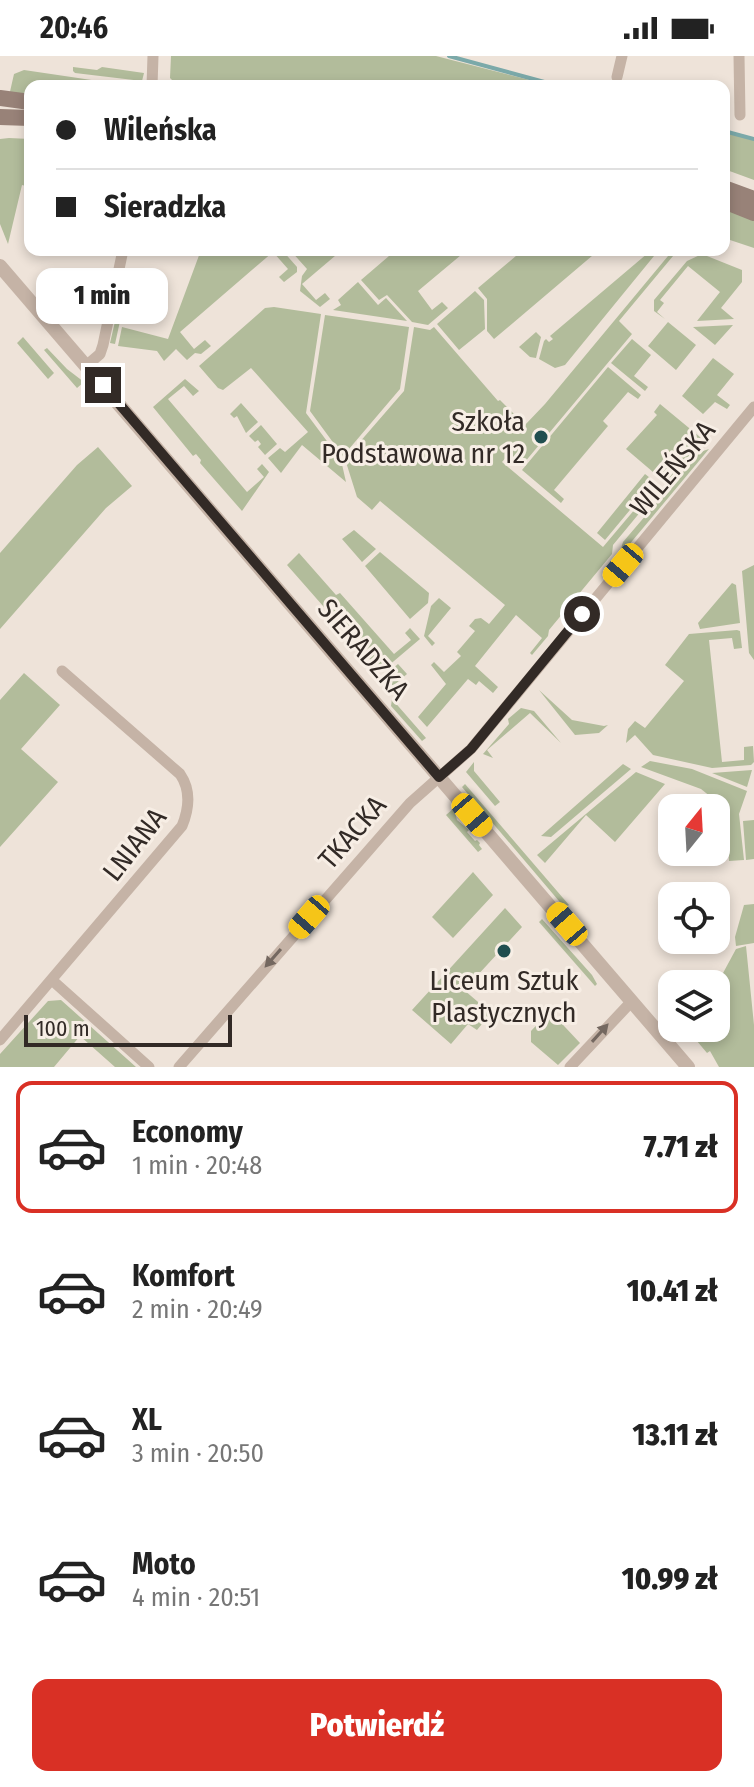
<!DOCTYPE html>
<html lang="pl">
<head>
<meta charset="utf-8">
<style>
	body { margin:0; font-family:"Fira Sans Condensed",sans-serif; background:#f6f6f6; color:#222; height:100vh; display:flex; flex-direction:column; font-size:30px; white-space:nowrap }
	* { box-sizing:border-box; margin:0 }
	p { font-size:26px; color:#767676 }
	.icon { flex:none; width:44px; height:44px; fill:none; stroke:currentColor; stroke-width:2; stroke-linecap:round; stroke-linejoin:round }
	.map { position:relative; height:1011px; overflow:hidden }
	.drawer { display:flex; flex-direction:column; background:#fff; flex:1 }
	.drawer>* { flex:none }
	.hud { position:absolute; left:24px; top:24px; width:706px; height:176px; border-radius:16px; box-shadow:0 4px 12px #0003; display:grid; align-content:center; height:176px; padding:0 32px; background:#fff }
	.needle { width:52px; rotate:18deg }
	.controls { position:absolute; left:658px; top:738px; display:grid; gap:16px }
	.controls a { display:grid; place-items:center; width:72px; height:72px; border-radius:16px; background:#fff; box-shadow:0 4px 12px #0003; font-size:40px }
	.scale { position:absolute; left:24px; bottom:20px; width:208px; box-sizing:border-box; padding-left:8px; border:4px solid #322a26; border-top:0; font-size:22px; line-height:28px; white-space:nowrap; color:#322a26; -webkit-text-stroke:6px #f7eee5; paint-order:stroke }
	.end { position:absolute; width:36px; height:36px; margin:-18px; border:10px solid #322a26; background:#fff; box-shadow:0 0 0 4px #fff }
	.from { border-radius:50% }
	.bubble { position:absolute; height:56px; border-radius:16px; background:#fff; box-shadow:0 4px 12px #0003; font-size:26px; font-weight:800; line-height:56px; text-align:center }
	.car { position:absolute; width:24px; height:48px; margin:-24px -12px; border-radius:10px; box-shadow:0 0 6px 2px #0007; background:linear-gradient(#f5c518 24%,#345 0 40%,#f5c518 0 76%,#345 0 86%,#f5c518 0) }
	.hud b { display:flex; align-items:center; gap:28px; height:76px; font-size:30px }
	.hud b+b { border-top:2px solid #e0e0e0 }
	.hud i { width:20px; height:20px; background:#222 }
	ul { padding:14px 0 0; list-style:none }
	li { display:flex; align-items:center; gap:24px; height:132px; margin:0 16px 12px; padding:0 16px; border:4px solid transparent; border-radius:16px }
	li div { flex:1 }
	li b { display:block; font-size:30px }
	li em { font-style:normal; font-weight:800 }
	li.current { border-color:#d93025 }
	li>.icon { width:72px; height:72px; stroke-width:1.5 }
	.primary-button { display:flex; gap:16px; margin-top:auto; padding:16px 32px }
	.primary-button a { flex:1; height:92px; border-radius:16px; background:#d93025; color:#fff; font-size:32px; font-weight:800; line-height:92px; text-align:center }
	.status { display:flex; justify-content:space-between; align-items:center; height:56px; padding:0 40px; background:#fff; direction:ltr }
	.status svg { height:22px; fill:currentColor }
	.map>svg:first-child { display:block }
	.green { fill:#b2bc9b }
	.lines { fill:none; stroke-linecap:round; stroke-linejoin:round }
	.stream { stroke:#7ba9a9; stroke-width:4 }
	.minor { stroke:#c5b3a6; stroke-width:11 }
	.tertiary { stroke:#c5b3a6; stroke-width:14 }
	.secondary { stroke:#988278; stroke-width:16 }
	.oneway { fill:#746860 }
	.route { stroke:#322a26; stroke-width:10 }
	.poi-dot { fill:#204e4f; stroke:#f7eee5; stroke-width:3 }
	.labels { text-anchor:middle; stroke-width:6; stroke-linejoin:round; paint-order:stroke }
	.poi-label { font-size:28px; fill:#322a26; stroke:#f7eee5; text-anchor:end }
	.street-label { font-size:28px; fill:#322a26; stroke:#f7eee5 }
</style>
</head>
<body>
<div class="status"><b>20:46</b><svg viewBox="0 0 49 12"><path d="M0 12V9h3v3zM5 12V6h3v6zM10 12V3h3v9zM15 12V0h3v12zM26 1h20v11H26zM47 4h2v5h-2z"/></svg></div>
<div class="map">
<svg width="754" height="1011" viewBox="0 0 754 1011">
	<rect width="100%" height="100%" fill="#eee3d9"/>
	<!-- green -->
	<path class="green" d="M171,0H436L553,30H469L405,25L249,30L174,26L170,22Z
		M73,11L97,14L102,11L144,17L142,25L75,17L73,15Z
		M24,14L132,30H30V42L9,40L14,18Z
		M724,75L754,83V124L724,113Z
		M9,82L30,83V131L22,129L8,188L0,168V83Z
		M724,150L754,162V192L724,182Z
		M201,194H282L297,211V216L284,226L279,221L288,213L273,196L180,276L194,293L205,284L211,290L201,298L195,297L187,304L176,293L164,305L157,295L118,290L122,271L168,283Z
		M290,194H342L302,228L316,244L325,237L330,243L320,251L300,235L302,220L307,213Z
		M396,194H467L418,235L432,254L442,246L448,252L428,269L412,266L387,239L379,244L361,224Z
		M523,194H599L494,283L487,275V243L478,232Z
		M673,194H678L619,265L632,278L524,407L518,410L507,400L502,406L603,491L657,427L661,431L613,489L612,498L549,574L548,580L532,599L530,597L542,582L516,559L475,610L498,631L493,637L479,625L476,629L468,623L427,671L418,661L446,628L431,609L434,606L444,616L461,600L457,596L475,575L469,570L475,563L481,562L489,568L505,549L380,445L372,454L357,441L345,403L404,335L414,271L430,274L434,271L498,345L500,344L525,369L545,348Z
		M648,197L654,200L565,309L555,312L539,303L544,285L546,283L549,286L553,283L550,280Z
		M702,198L742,214V226L721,252L734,263L697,265L720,236L688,210L660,244L664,247L657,256L665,263L654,255V244L687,205Z
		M125,223L129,224L115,288L110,287Z
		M358,226L378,249L386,242L407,265L333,254L341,249L338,244Z
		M475,235L484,244L485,273L459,294L437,268Z
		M274,251L321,258L306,357L341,404L346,426L302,389L281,417L268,402L280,392L285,396L308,376L251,312L223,334L218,332L199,310L265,252Z
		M325,259L409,271L400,333L343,400L310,355Z
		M668,266L696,289L676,314L648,290Z
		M733,269L715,289L693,271Z
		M536,276L541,281L536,302L530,301L519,291Z
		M23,281L54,317L48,323L17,287Z
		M632,283L651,299L634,320L648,331L645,335L611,307Z
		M47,292L67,313L84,326L77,332L44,294Z
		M713,302L734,318L717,339L730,349L727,353L715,346L703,358L682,340Z
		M608,311L641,339L638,343L628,336L603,365L608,370L554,434L564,443L561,447L522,414Z
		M185,323L199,335L193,340L184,330L168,343L247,436L264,421L257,413L262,408L269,416L242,455L200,407L201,404L196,398L193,400L153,351Z
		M241,347L258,366L246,377L237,360L234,362L230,358Z
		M660,348L706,386L696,392L668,424L656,413L653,416L626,393L657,359L654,356Z
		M261,369L277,388L265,399L258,391L261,388L258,384L255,386L249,380Z
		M98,391L132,430L106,452L0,573V497L77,409Z
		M709,393L618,502L623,486L700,396Z
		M645,418L654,425L605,484L597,477Z
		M354,474L376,493L362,506L342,483Z
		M380,496L429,537L428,547L410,563L365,510Z
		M299,497L336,539L340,537L394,598L411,584L405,577L410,572L420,583L381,616L287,509Z
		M754,509V604L749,597L742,515Z
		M732,527L736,529L740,567L700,573L698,567Z
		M439,542L451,552L428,580L435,587L432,590L424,580L431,550Z
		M737,574L740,575L742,592L734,593L732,582L709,584L722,706L744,704V691L753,690L754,706L751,709L712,712L653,699L635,679L626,687L628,673L635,665L645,672L684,625L665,609L689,578Z
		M398,608L407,618L393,630L384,620Z
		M24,617L60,649L21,693L58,726L0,791V644Z
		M539,634L572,664L604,670L608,669L599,677L575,679Z
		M392,643L426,682L422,685L391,650Z
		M521,652L534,655L561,687L530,657L487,694L493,702L483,698L509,668L508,663Z
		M650,705L692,713L747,735L739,758L744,804L729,805L726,743L721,749L701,733L641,711Z
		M474,706V715L500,746L495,750L466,716Z
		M623,708L631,713L551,781L541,780Z
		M752,714L747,731L712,717Z
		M636,716L665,728L615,786L586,759L545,807L537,799Z
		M465,728L569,849L564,851L462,731Z
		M454,752L457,764L469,774L467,776L475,785L477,784L480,787L479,789L482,793L478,796L446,759Z
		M754,764V803L746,804L743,765Z
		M473,816L493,839L453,882L432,861Z
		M754,848V887L736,890L735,881L744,849Z
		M505,852L522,871L464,934L491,957L477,974L468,968L451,988L412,954Z
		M542,863L592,919L597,928L595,930L539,866Z
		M746,890L754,969V1011H719L710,995L707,997L686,972H716V930L736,893Z
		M61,944L136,1011H115L80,980L54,1011H0V998L48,945Z
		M550,955L580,987L558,1009L531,986V975Z"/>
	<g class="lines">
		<!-- stream -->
		<path class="stream" d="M449,0L559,30
			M724,75L754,83"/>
		<!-- minor -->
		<path class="minor" d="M739,0L740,59
			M617,21L622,0
			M152,30L153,0
			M86,310L100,298L103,289L123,194
			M53,925L149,1011
			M0,984L182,770C189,753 191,734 180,718L62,615
			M179,1011L410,747L471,693L754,351
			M570,1011L632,945"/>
		<!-- tertiary -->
		<path class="tertiary" d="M0,210L688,1011"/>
		<!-- secondary -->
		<path class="secondary" d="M0,42L30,46
			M0,61L30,62
			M724,132L754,143
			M724,145L754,157"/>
	</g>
	<!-- one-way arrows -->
	<defs><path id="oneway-solid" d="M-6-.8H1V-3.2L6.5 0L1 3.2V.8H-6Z" transform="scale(2)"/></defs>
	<g class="oneway">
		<use href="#oneway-solid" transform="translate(273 902) rotate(131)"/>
		<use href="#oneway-solid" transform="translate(600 977) rotate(-48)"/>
	</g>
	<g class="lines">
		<!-- route -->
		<path class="route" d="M103,329L439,721L471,693L582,558"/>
	</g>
	<!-- markers -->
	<g class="poi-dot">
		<circle cx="541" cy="381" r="8"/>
		<circle cx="504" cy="895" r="8"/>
	</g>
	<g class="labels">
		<!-- poi labels -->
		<g class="poi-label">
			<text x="525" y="375">Szkoła<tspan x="525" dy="32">Podstawowa nr 12</tspan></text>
			<text x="504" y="934" text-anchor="middle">Liceum Sztuk<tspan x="504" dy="32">Plastycznych</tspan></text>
		</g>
		<!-- street labels -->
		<g class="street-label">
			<text transform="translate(672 412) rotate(-50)" y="10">WILEŃSKA</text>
			<text transform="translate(364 593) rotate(49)" y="10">SIERADZKA</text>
			<text transform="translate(352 776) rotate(-49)" y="10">TKACKA</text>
			<text transform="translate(134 788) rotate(-52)" y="10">LNIANA</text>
		</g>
	</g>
</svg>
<div class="controls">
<a><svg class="needle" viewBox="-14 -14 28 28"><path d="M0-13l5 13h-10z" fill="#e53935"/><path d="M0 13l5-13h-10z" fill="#767676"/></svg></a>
<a><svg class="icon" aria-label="locate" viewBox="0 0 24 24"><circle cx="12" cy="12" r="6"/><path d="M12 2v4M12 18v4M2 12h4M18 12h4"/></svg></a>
<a><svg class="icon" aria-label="layers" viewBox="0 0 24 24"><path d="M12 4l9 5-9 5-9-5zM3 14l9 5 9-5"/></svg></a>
</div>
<div class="scale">100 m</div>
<i class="end from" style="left:582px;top:558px"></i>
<i class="end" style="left:103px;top:329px"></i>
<div class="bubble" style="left:36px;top:212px;width:132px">1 min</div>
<i class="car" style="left:623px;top:509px;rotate:220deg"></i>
<i class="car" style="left:472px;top:759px;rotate:139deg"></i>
<i class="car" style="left:309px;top:861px;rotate:221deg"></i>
<i class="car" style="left:567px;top:868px;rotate:319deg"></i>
<div class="hud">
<b><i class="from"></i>Wileńska</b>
<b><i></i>Sieradzka</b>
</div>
</div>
<section class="drawer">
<ul>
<li class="current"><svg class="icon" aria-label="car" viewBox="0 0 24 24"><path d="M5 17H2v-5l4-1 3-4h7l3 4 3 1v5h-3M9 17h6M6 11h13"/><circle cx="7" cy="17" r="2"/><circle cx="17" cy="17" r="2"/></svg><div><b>Economy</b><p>1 min · 20:48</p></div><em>7.71 zł</em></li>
<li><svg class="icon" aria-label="car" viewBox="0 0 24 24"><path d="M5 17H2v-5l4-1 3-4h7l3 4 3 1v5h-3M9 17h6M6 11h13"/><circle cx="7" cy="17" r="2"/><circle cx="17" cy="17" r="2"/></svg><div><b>Komfort</b><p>2 min · 20:49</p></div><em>10.41 zł</em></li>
<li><svg class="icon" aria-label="car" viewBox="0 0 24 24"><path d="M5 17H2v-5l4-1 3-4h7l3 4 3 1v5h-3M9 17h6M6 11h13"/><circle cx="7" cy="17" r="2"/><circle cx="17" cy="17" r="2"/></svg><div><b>XL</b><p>3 min · 20:50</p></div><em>13.11 zł</em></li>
<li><svg class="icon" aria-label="car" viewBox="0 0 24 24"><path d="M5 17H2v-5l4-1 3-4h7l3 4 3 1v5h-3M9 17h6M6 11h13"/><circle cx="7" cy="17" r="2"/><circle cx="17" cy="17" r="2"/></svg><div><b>Moto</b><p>4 min · 20:51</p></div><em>10.99 zł</em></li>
</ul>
<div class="primary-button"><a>Potwierdź</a></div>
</section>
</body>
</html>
